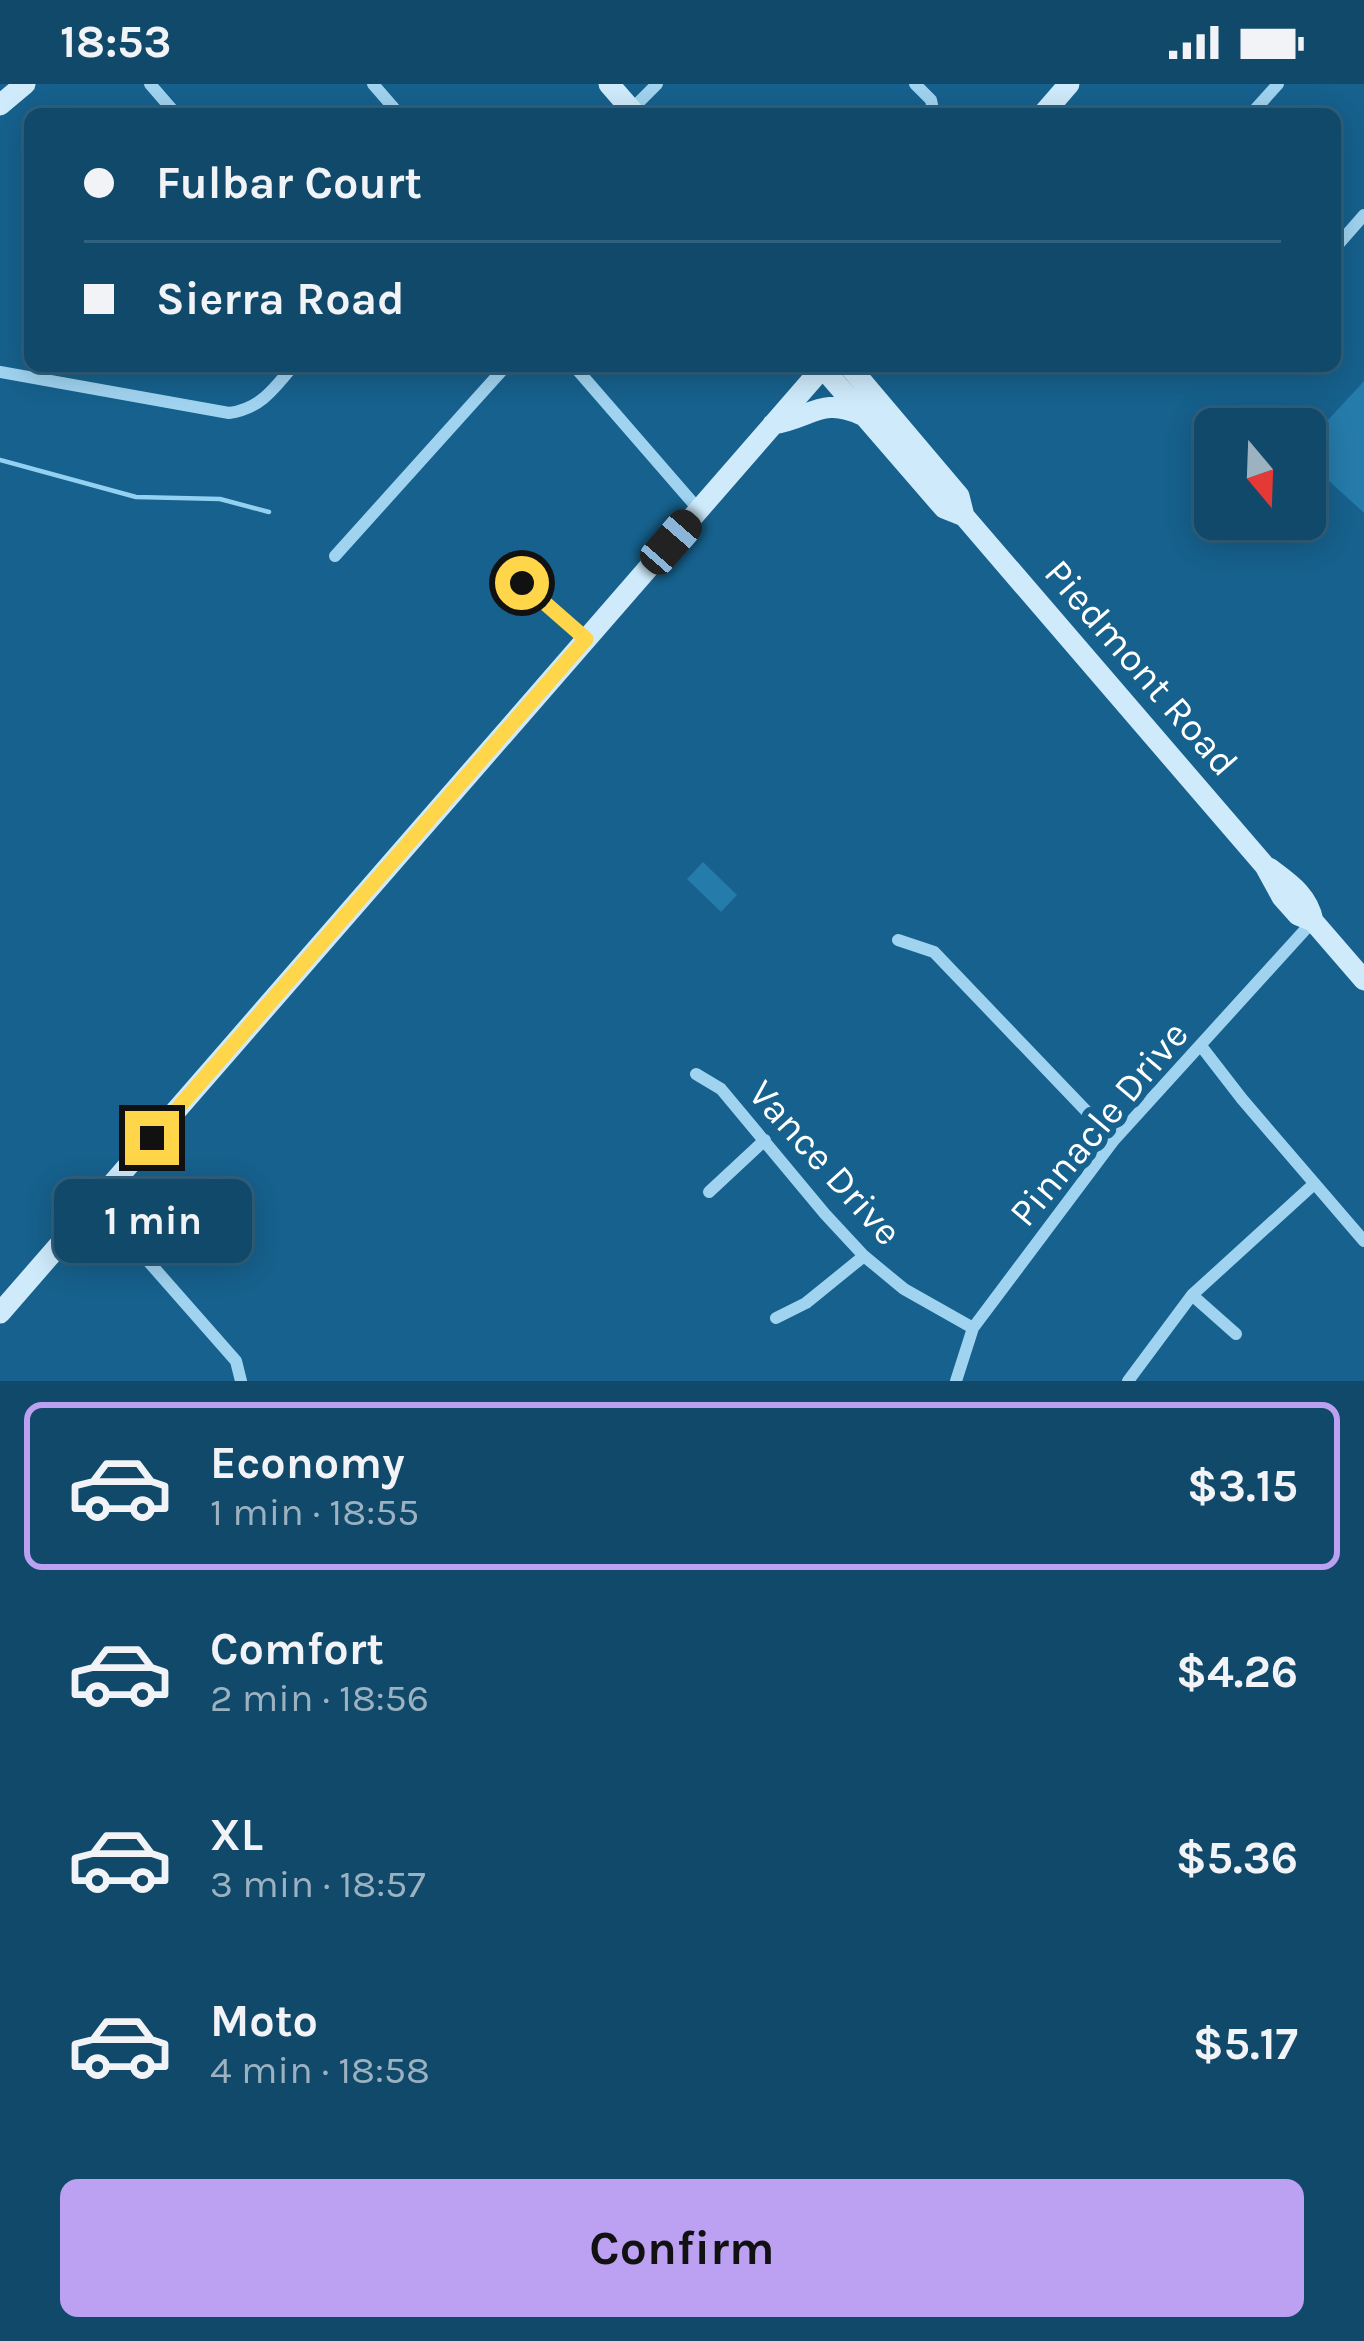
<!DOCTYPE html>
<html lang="en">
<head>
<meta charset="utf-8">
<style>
	body { margin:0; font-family:Karla,sans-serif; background:#195070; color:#f1f3f6; height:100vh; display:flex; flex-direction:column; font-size:45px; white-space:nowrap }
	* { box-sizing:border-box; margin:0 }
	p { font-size:39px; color:#9cb2c1 }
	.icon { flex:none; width:66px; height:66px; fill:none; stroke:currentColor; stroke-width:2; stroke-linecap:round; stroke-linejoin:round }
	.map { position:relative; height:1297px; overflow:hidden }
	.drawer { display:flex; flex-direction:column; background:#10496a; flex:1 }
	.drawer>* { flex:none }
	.top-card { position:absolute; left:24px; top:24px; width:1317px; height:264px; border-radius:18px; box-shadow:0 6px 30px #0003,0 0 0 3px #30617e; display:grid; align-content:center; height:264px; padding:0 60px; background:#10496a }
	.needle { width:78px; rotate:161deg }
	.tools { position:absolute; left:1194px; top:324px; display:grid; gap:24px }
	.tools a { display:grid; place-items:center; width:132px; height:132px; border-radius:18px; background:#10496a; box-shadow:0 6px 30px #0003,0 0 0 3px #30617e; font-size:60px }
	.end { position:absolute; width:54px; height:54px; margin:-27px; border:15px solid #ffd54a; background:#111; box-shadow:0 0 0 6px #111 }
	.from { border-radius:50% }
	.bubble { position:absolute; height:84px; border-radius:18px; background:#10496a; box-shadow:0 6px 30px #0003,0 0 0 3px #30617e; font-size:39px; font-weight:700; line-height:84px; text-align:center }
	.car { position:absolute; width:36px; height:72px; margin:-36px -18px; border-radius:15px; box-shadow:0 0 9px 3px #0007; background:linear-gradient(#222 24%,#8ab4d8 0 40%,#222 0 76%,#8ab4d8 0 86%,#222 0) }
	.top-card b { display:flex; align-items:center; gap:42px; height:114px; font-size:45px }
	.top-card b+b { border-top:3px solid #30617e }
	.top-card i { width:30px; height:30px; background:#f1f3f6 }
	ul { padding:21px 0 0; list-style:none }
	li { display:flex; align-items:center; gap:36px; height:168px; margin:0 24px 18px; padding:0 36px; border:6px solid transparent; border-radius:18px }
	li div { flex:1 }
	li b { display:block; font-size:45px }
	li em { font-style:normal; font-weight:700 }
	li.active { border-color:#bca0f2 }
	li>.icon { width:108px; height:108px; stroke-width:1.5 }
	.primary-button { display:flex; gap:24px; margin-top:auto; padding:24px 60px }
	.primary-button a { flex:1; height:138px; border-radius:18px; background:#bca0f2; color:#111; font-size:48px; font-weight:700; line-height:138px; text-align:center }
	.status { display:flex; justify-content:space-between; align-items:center; height:84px; padding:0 60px; background:#10496a; direction:ltr }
	.status svg { height:33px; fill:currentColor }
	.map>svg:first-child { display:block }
	.green { fill:#257baa }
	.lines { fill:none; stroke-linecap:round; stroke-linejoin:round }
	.stream { stroke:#93d1f3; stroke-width:4.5 }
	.street { stroke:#a0d3f0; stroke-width:12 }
	.secondary { stroke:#ceeafb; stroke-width:21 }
	.route { stroke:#ffd54a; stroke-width:15 }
	.labels { text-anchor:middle; stroke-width:12; stroke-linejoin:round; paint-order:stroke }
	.street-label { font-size:39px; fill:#fff; stroke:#16618d }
</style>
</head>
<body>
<div class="status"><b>18:53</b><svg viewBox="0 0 49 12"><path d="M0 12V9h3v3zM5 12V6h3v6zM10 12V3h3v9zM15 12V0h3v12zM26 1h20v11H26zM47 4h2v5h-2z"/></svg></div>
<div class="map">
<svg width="1364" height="1297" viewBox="0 0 1364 1297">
	<rect width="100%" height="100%" fill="#16618d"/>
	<!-- green -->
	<path class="green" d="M1364,297V429L1305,375L1308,372L1305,361Z
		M703,778L737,811L721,828L687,795Z"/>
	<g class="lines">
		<!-- stream -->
		<path class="stream" d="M0,376L136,413L220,415L269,428"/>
		<!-- street -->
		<path class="street" d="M150,0L176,30
			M373,0L399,30
			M915,0L931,16L934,30
			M631,26L657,0
			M1251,30L1278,0
			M1335,164L1364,131
			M574,282L699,426
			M0,288L229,329C260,325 274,305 293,282
			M335,472L506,282
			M522,499L586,555
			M898,856L934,868L1114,1056
			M1201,962L1242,1015L1364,1157
			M696,990L721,1005L825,1130L864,1172L904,1205L973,1244
			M709,1108L765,1056
			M97,1119L236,1277L241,1297
			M1192,1211L1236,1250
			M776,1234L806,1219L864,1172
			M956,1297L973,1244L1114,1056L1313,837
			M1128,1297L1192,1211L1314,1100"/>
		<!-- secondary -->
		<path class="secondary" d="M609,0L635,30
			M0,21L25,0
			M1043,30L1069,0
			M821,282L944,424L964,432
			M849,282L959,412L964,432L1265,782L1282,813L1298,831L1313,837L1364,896
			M773,340C811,334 822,312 862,331
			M1269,784C1289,799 1308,811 1313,837
			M0,1229L824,282"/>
	</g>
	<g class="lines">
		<!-- route -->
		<path class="route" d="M152,1054L586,555L522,499"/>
	</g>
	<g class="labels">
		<!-- street labels -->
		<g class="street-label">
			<text transform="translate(1142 583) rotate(49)" y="14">Piedmont Road</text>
			<text transform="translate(1098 1039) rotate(-50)" y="14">Pinnacle Drive</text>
			<text transform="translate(826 1078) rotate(48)" y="14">Vance Drive</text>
		</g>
	</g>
</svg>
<div class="tools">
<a><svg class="needle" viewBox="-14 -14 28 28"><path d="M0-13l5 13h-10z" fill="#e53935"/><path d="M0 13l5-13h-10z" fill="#9cb2c1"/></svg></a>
</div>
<i class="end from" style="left:522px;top:499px"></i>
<i class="end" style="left:152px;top:1054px"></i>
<div class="bubble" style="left:54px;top:1095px;width:198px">1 min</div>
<i class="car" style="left:671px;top:458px;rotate:41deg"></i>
<div class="top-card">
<b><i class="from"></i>Fulbar Court</b>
<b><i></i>Sierra Road</b>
</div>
</div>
<section class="drawer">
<ul>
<li class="active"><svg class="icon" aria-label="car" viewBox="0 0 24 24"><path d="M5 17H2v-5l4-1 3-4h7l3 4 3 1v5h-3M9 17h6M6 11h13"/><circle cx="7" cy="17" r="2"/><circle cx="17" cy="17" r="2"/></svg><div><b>Economy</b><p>1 min · 18:55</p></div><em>$3.15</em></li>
<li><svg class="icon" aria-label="car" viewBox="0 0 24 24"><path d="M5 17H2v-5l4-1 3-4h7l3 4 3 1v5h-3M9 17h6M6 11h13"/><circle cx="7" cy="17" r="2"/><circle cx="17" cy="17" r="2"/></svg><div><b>Comfort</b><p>2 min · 18:56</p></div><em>$4.26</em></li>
<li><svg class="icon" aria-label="car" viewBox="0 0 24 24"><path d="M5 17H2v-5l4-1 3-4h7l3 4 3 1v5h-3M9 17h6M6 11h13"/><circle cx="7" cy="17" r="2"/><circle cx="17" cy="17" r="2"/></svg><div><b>XL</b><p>3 min · 18:57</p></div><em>$5.36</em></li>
<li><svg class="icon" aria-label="car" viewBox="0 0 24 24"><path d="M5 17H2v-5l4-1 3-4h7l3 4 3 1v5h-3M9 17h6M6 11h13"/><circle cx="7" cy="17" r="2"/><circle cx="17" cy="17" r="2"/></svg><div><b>Moto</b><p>4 min · 18:58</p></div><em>$5.17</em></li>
</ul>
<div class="primary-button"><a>Confirm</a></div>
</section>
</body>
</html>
